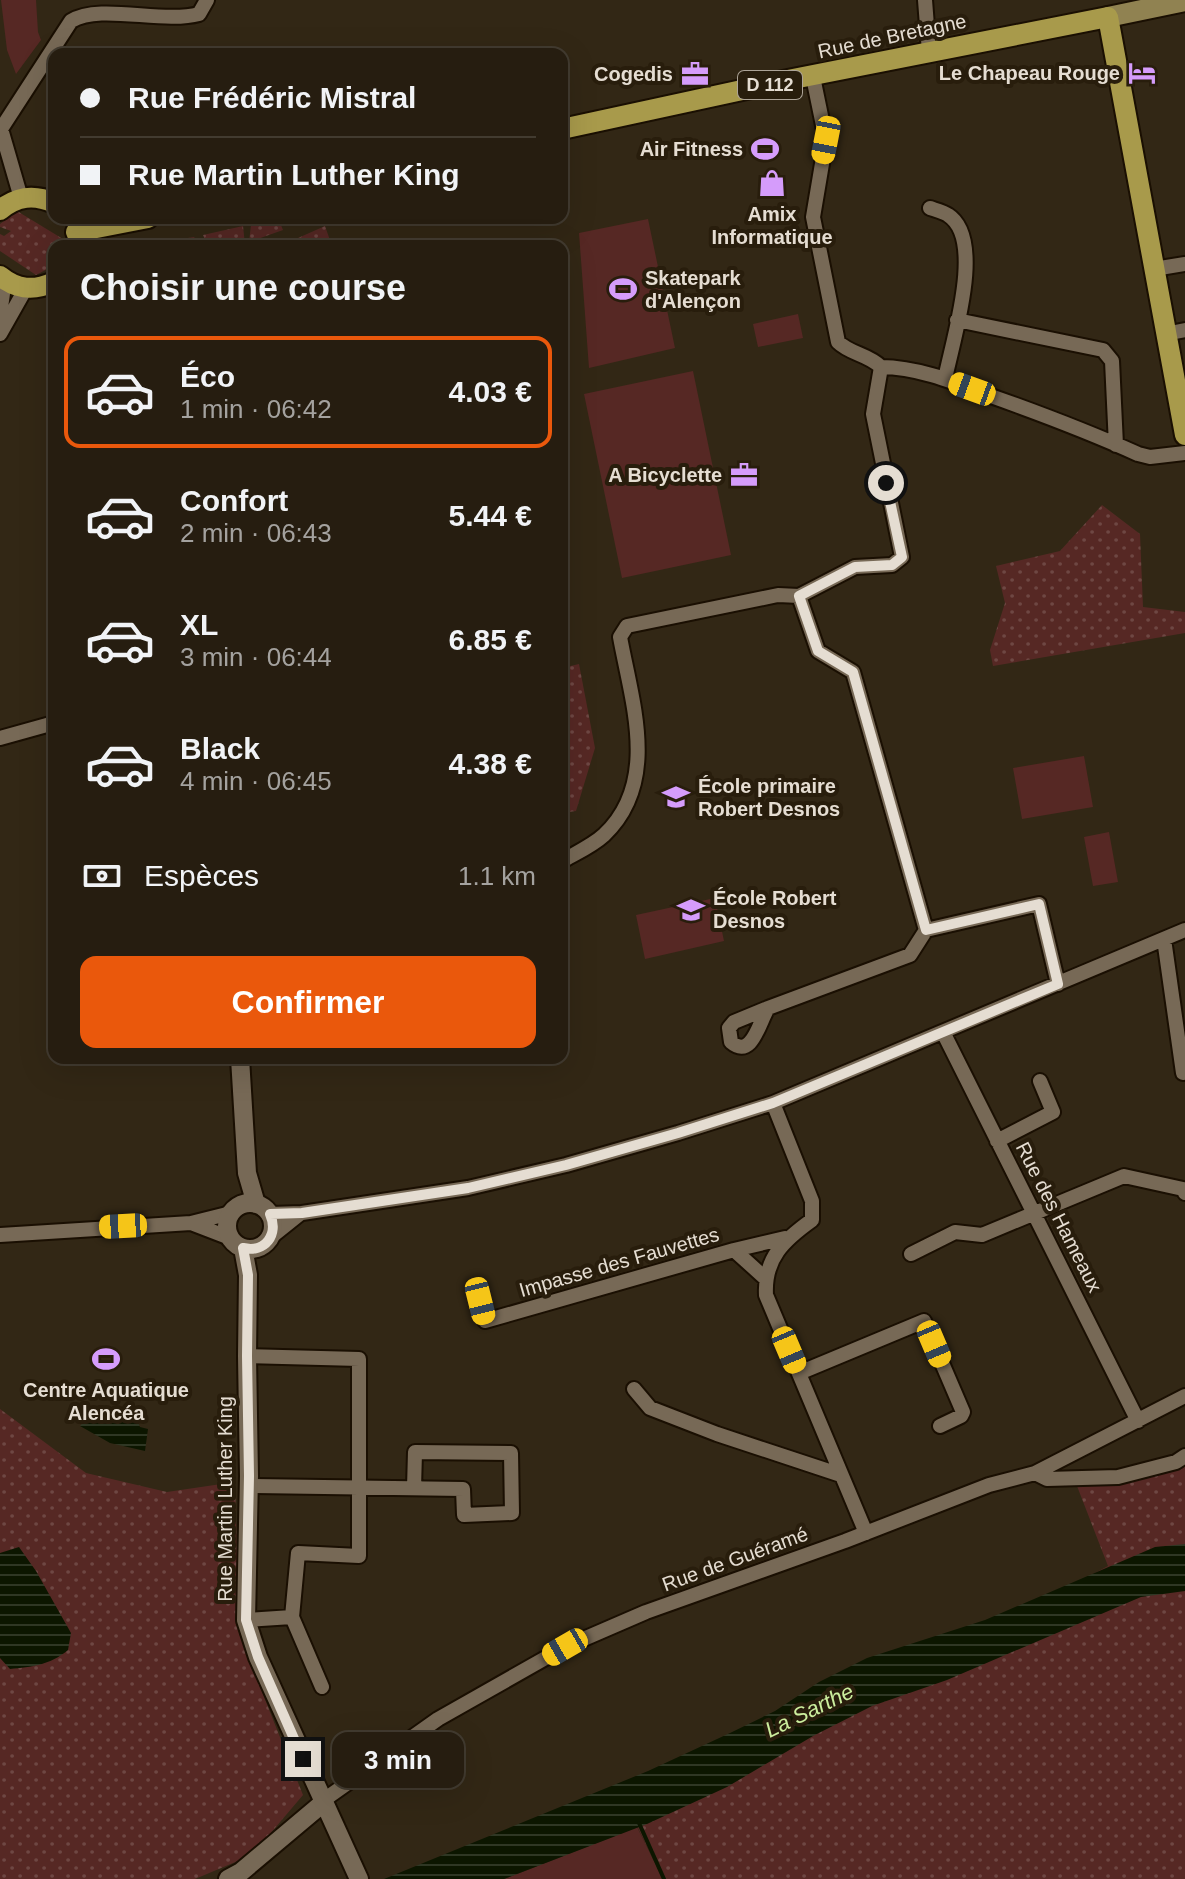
<!DOCTYPE html>
<html lang="fr">
<head>
<meta charset="utf-8">
<style>
	body { margin:0; font-family:Arial,sans-serif; background:#322a1e; color:#f1f3f6; height:100vh; display:flex; flex-direction:column; font-size:30px; white-space:nowrap }
	* { box-sizing:border-box; margin:0 }
	p { font-size:26px; color:#a4a29f }
	.icon { flex:none; width:44px; height:44px; fill:none; stroke:currentColor; stroke-width:2; stroke-linecap:round; stroke-linejoin:round }
	.map { position:relative; flex:1; overflow:hidden }
	.side { position:absolute; left:48px; top:240px; width:520px; height:824px; display:flex; flex-direction:column; background:#261d10; border-radius:16px; box-shadow:0 8px 32px #0002,0 0 0 2px #423b30 }
	.side>* { flex:none }
	.banner { position:absolute; left:48px; top:48px; width:520px; height:176px; border-radius:16px; box-shadow:0 8px 32px #0002,0 0 0 2px #423b30; display:grid; align-content:center; height:176px; padding:0 32px; background:#261d10 }
	.end { position:absolute; width:36px; height:36px; margin:-18px; border:10px solid #e5ddd2; background:#111; box-shadow:0 0 0 4px #111 }
	.from { border-radius:50% }
	.bubble { position:absolute; height:56px; border-radius:16px; background:#261d10; box-shadow:0 8px 32px #0002,0 0 0 2px #423b30; font-size:26px; font-weight:600; line-height:56px; text-align:center }
	.car { position:absolute; width:24px; height:48px; margin:-24px -12px; border-radius:10px; box-shadow:0 0 6px 2px #0007; background:linear-gradient(#f5c518 24%,#345 0 40%,#f5c518 0 76%,#345 0 86%,#f5c518 0) }
	.banner b { display:flex; align-items:center; gap:28px; height:76px; font-size:30px }
	.banner b+b { border-top:2px solid #423b30 }
	.banner i { width:20px; height:20px; background:#f1f3f6 }
	ul { padding:0; list-style:none }
	li { display:flex; align-items:center; gap:24px; height:112px; margin:0 16px 12px; padding:0 16px; border:4px solid transparent; border-radius:16px }
	li div { flex:1 }
	li b { display:block; font-size:30px }
	li em { font-style:normal; font-weight:600 }
	li.selected { border-color:#ea580c }
	li>.icon { width:72px; height:72px; stroke-width:1.5 }
	h2 { padding:0 32px; font-size:36px; line-height:96px }
	.pay { display:flex; align-items:center; gap:20px; height:88px; padding:0 32px; font-size:30px }
	.pay p { margin-inline-start:auto }
	.button { display:flex; gap:16px; margin-top:auto; padding:16px 32px }
	.button a { flex:1; height:92px; border-radius:16px; background:#ea580c; color:#fff; font-size:32px; font-weight:600; line-height:92px; text-align:center }
	.map>svg:first-child { display:block }
	.grass { fill:url(#grass-dots) }
	.park { fill:#562824 }
	.water { fill:url(#water-rules) }
	.lines { fill:none; stroke-linecap:round; stroke-linejoin:round }
	.stream { stroke:#0c1600; stroke-width:4 }
	.minor-casing { stroke:#1a0f02; stroke-width:18 }
	.tertiary-casing { stroke:#1a0f02; stroke-width:22 }
	.secondary-casing { stroke:#1a0f02; stroke-width:24 }
	.primary-casing { stroke:#1a0f02; stroke-width:24 }
	.minor { stroke:#776956; stroke-width:14 }
	.tertiary { stroke:#776956; stroke-width:18 }
	.secondary { stroke:#908251; stroke-width:20 }
	.primary { stroke:#a89a4b; stroke-width:20 }
	.route { stroke:#e5ddd2; stroke-width:10 }
	.labels { text-anchor:middle; stroke-width:8; stroke-linejoin:round; paint-order:stroke }
	.shield { fill:#281d0c; stroke:#aca397; stroke-width:2 }
	.shield-label { font-size:18px; font-weight:bold; fill:#e5ddd2 }
	.street-label { font-size:20px; fill:#e5ddd2; stroke:#281d0c }
	.poi-label { font-size:20px; font-weight:bold; fill:#e5ddd2; stroke:#281d0c; text-anchor:end }
	.water-label { font-size:22px; font-style:italic; fill:#ccee9e; stroke:#281d0c }
</style>
</head>
<body>
<div class="map">
<svg width="1185" height="1879" viewBox="0 0 1185 1879">
	<defs>
		<pattern id="grass-dots" width="8" height="8" patternUnits="userSpaceOnUse" patternTransform="scale(2)"><rect width="8" height="8" fill="#562824"/><path d="M2 2h.1M6 6h.1" fill="none" stroke="#6e4743" stroke-width="1.8" stroke-linecap="round"/></pattern>
		<pattern id="water-rules" width="6" height="5" patternUnits="userSpaceOnUse" patternTransform="scale(2)"><rect width="6" height="5" fill="#0c1600"/><path d="M0 2.5h6" fill="none" stroke="#2f3724"/></pattern>
	</defs>
	<rect width="100%" height="100%" fill="#322715"/>
	<!-- grass -->
	<path class="grass" d="M17,211L63,239V245L56,243L51,263L53,266L36,275L0,251V234L4,236L11,231L0,227V224Z
		M278,218L283,230L249,242L251,225Z
		M243,226L245,245L242,246H208L203,235Z
		M325,226L332,246H280Z
		M194,237L200,246H125L122,244L158,238L164,242Z
		M1102,505L1140,534L1143,607L1185,612V633L993,666L990,650L1005,603L996,566L1060,551Z
		M579,664L595,748L576,811L562,813V668Z
		M0,1409L86,1473L167,1492L235,1482L239,1634L303,1795L252,1855L195,1879H0Z
		M1185,1465V1879H663L635,1822L1108,1566L1077,1486Z"/>
	<!-- park -->
	<path class="park" d="M1,0H36L38,32L41,40L16,74L7,50Z
		M648,219L675,348L589,368L579,233Z
		M798,314L803,338L758,347L753,324Z
		M693,371L731,555L622,578L584,394Z
		M1084,756L1093,807L1022,819L1013,768Z
		M1109,832L1118,882L1093,886L1084,837Z
		M715,898L724,941L645,959L636,915Z
		M637,1827L663,1879H504Z"/>
	<!-- water -->
	<path class="water" d="M106,1406L117,1408L130,1422L137,1420L140,1427L148,1429L145,1451L110,1443L80,1426L95,1409L98,1411Z
		M1185,1544V1591L1141,1597L947,1680L872,1706L813,1736L727,1787L647,1824L504,1879H384L648,1771L730,1733L775,1711L819,1682L867,1658L985,1620L1155,1547Z
		M19,1547L36,1571L71,1633L68,1650C50,1665 32,1667 10,1669L0,1658V1553Z"/>
	<g class="lines">
		<!-- stream -->
		<path class="stream" d="M639,1823L664,1879"/>
		<!-- minor casing -->
		<g class="minor-casing">
			<path id="minor" d="M925,0L929,52
				M813,77L826,140L813,217L838,342C850,354 868,354 881,367
				M21,198L1,129L71,21C100,3 162,24 199,14L207,0
				M930,208C936,210 944,212 948,215C986,239 952,342 945,379
				M1154,269L1185,264
				M0,314L5,280
				M957,320L1103,350L1112,361L1116,445
				M0,334L26,288
				M1165,334L1185,330
				M881,367C917,367 954,382 988,395C1039,413 1089,432 1138,454L1150,457L1185,453
				M799,596L818,651L853,672L926,930
				M799,596L855,567L892,565L902,557L873,414L881,367
				M0,738L54,723
				M562,861C576,853 592,846 604,835C660,782 632,703 620,637L627,626L778,595L799,596
				M1164,939L1183,1073
				M768,1008C759,1022 752,1060 731,1042L729,1028L734,1022L768,1008L910,955L926,930L1039,904L1058,984
				M943,1032L1138,1421
				M773,1103L812,1201V1220C784,1240 764,1258 766,1295L866,1533
				M997,1141L1053,1112L1040,1081
				M270,1214L302,1213L468,1188L566,1165L678,1133L773,1103L1185,930
				M191,1223L230,1238
				M0,1235L191,1223L231,1213
				M271,1237L301,1213
				M734,1250L765,1278
				M911,1254L955,1232L982,1235L1124,1176L1183,1189L1185,1193
				M480,1301L485,1321L734,1250L785,1238
				M247,1356L359,1359V1556L298,1553L292,1617L322,1687
				M799,1373L924,1321L963,1412L961,1416L940,1426
				M634,1389L650,1408L717,1434L841,1475
				M1035,1473L1047,1479L1118,1477L1176,1462L1185,1456
				M249,1486L463,1489L464,1515L512,1513L511,1453L415,1452L414,1488
				M246,1620L292,1617
				M323,1803L328,1797L438,1719L565,1647L646,1612L845,1541L989,1485L1035,1473L1185,1396"/>
		</g>
		<!-- tertiary casing -->
		<g class="tertiary-casing">
			<path id="tertiary" d="M240,1058L247,1173L256,1204
				M227 1226a23 23 0 1 1 46 0a23 23 0 1 1-46 0Z
				M243,1248L248,1275L247,1356L249,1476L246,1620L258,1657L359,1879
				M228,1879L241,1872L323,1803"/>
		</g>
		<!-- secondary casing -->
		<g class="secondary-casing">
			<path id="secondary" d="M1108,17L1185,1"/>
		</g>
		<!-- primary casing -->
		<g class="primary-casing">
			<path id="primary" d="M562,129L788,80L1108,17L1185,435
				M0,210C17,196 34,194 54,203
				M76,232L148,218
				M0,276C17,290 34,291 54,282"/>
		</g>
		<!-- minor -->
		<use href="#minor" class="minor"/>
		<!-- tertiary -->
		<use href="#tertiary" class="tertiary"/>
		<!-- secondary -->
		<use href="#secondary" class="secondary"/>
		<!-- primary -->
		<use href="#primary" class="primary"/>
	</g>
	<g class="lines">
		<!-- route -->
		<path class="route" d="M303,1759L258,1657L246,1620L249,1476L247,1356L248,1275L243,1248C265,1253 279,1235 270,1214L302,1213L468,1188L566,1165L678,1133L773,1103L1058,984L1039,904L926,930L853,672L818,651L799,596L855,567L892,565L902,557L886,483"/>
	</g>
	<!-- icons -->
	<defs>
		<g id="hotel-bare" transform="scale(2.16)"><path d="M-6-4.5h1.5V1H6V5H4.5V3h-9V5H-6ZM-4 0a1.8 1.8 0 1 1 3.6 0ZM.5 0V-2.5h3Q6-2.5 6 0Z" fill="#d59cfb" stroke="#281d0c" stroke-width="2.5" paint-order="stroke"/></g>
		<g id="office-bare" transform="scale(2.16)"><path d="M-6-3h4V-5.5h4V-3h4V5H-6ZM-1-4.5V-3h2v-1.5ZM-6 0V1H6V0Z" fill="#d59cfb" stroke="#281d0c" stroke-width="2.5" paint-order="stroke"/></g>
		<g id="stadium-bare" transform="scale(2.16)"><path d="M0-5a6.5 5 0 1 0 0 10a6.5 5 0 1 0 0-10ZM-3.5-1.8h7v3.6h-7Z" fill="#d59cfb" stroke="#281d0c" stroke-width="2.5" paint-order="stroke"/></g>
		<g id="shop-bare" transform="scale(2.16)"><path d="M-5-2.5h2.3a2.7 3.5 0 0 1 5.4 0H5L5.5 6h-11ZM-1.5-2.5h3a1.5 2.3 0 0 0-3 0Z" fill="#d59cfb" stroke="#281d0c" stroke-width="2.5" paint-order="stroke"/></g>
		<g id="school-bare" transform="scale(2.16)"><path d="M0-5L7-2L0 1L-7-2ZM-4 1L0 2.5L4 1V4Q0 6-4 4Z" fill="#d59cfb" stroke="#281d0c" stroke-width="2.5" paint-order="stroke"/></g>
	</defs>
	<g fill-rule="evenodd">
		<use href="#hotel-bare" x="1142" y="73"/>
		<use href="#office-bare" x="695" y="74"/>
		<use href="#stadium-bare" x="765" y="149"/>
		<use href="#shop-bare" x="772" y="183"/>
		<use href="#stadium-bare" x="623" y="289"/>
		<use href="#office-bare" x="744" y="475"/>
		<use href="#school-bare" x="676" y="797"/>
		<use href="#school-bare" x="691" y="910"/>
		<use href="#stadium-bare" x="106" y="1359"/>
	</g>
	<g class="labels">
		<!-- shield labels -->
		<rect class="shield" x="738" y="71" width="64" height="28" rx="6"/>
		<g class="shield-label">
			<text x="770" y="91">D 112</text>
		</g>
		<!-- street labels -->
		<g class="street-label">
			<text transform="translate(892 36) rotate(-12)" y="7">Rue de Bretagne</text>
			<text transform="translate(1059 1217) rotate(63)" y="7">Rue des Hameaux</text>
			<text transform="translate(619 1262) rotate(-16)" y="7">Impasse des Fauvettes</text>
			<text transform="translate(225 1499) rotate(-90)" y="7">Rue Martin Luther King</text>
			<text transform="translate(735 1559) rotate(-20)" y="7">Rue de Guéramé</text>
		</g>
		<!-- poi labels -->
		<g class="poi-label">
			<text x="1120" y="80">Le Chapeau Rouge</text>
			<text x="673" y="81">Cogedis</text>
			<text x="743" y="156">Air Fitness</text>
			<text x="772" y="221" text-anchor="middle">Amix<tspan x="772" dy="23">Informatique</tspan></text>
			<text x="645" y="285" text-anchor="start">Skatepark<tspan x="645" dy="23">d'Alençon</tspan></text>
			<text x="722" y="482">A Bicyclette</text>
			<text x="698" y="793" text-anchor="start">École primaire<tspan x="698" dy="23">Robert Desnos</tspan></text>
			<text x="713" y="905" text-anchor="start">École Robert<tspan x="713" dy="23">Desnos</tspan></text>
			<text x="106" y="1397" text-anchor="middle">Centre Aquatique<tspan x="106" dy="23">Alencéa</tspan></text>
		</g>
		<!-- water labels -->
		<g class="water-label">
			<text transform="translate(809 1710) rotate(-26)" y="8">La Sarthe</text>
		</g>
	</g>
</svg>
<i class="end from" style="left:886px;top:483px"></i>
<i class="end" style="left:303px;top:1759px"></i>
<div class="bubble" style="left:332px;top:1732px;width:132px">3 min</div>
<i class="car" style="left:826px;top:140px;rotate:191deg"></i>
<i class="car" style="left:972px;top:389px;rotate:290deg"></i>
<i class="car" style="left:123px;top:1226px;rotate:267deg"></i>
<i class="car" style="left:480px;top:1301px;rotate:166deg"></i>
<i class="car" style="left:934px;top:1344px;rotate:157deg"></i>
<i class="car" style="left:789px;top:1350px;rotate:157deg"></i>
<i class="car" style="left:565px;top:1647px;rotate:240deg"></i>
<div class="banner">
<b><i class="from"></i>Rue Frédéric Mistral</b>
<b><i></i>Rue Martin Luther King</b>
</div>
<section class="side">
<h2>Choisir une course</h2>
<ul>
<li class="selected"><svg class="icon" aria-label="car" viewBox="0 0 24 24"><path d="M5 17H2v-5l4-1 3-4h7l3 4 3 1v5h-3M9 17h6M6 11h13"/><circle cx="7" cy="17" r="2"/><circle cx="17" cy="17" r="2"/></svg><div><b>Éco</b><p>1 min · 06:42</p></div><em>4.03 €</em></li>
<li><svg class="icon" aria-label="car" viewBox="0 0 24 24"><path d="M5 17H2v-5l4-1 3-4h7l3 4 3 1v5h-3M9 17h6M6 11h13"/><circle cx="7" cy="17" r="2"/><circle cx="17" cy="17" r="2"/></svg><div><b>Confort</b><p>2 min · 06:43</p></div><em>5.44 €</em></li>
<li><svg class="icon" aria-label="car" viewBox="0 0 24 24"><path d="M5 17H2v-5l4-1 3-4h7l3 4 3 1v5h-3M9 17h6M6 11h13"/><circle cx="7" cy="17" r="2"/><circle cx="17" cy="17" r="2"/></svg><div><b>XL</b><p>3 min · 06:44</p></div><em>6.85 €</em></li>
<li><svg class="icon" aria-label="car" viewBox="0 0 24 24"><path d="M5 17H2v-5l4-1 3-4h7l3 4 3 1v5h-3M9 17h6M6 11h13"/><circle cx="7" cy="17" r="2"/><circle cx="17" cy="17" r="2"/></svg><div><b>Black</b><p>4 min · 06:45</p></div><em>4.38 €</em></li>
</ul>
<div class="pay"><svg class="icon" aria-label="cash" viewBox="0 0 24 24"><path d="M3 7h18v10H3z"/><circle cx="12" cy="12" r="2"/></svg>Espèces<p>1.1 km</p></div>
<div class="button"><a>Confirmer</a></div>
</section>
</div>
</body>
</html>
